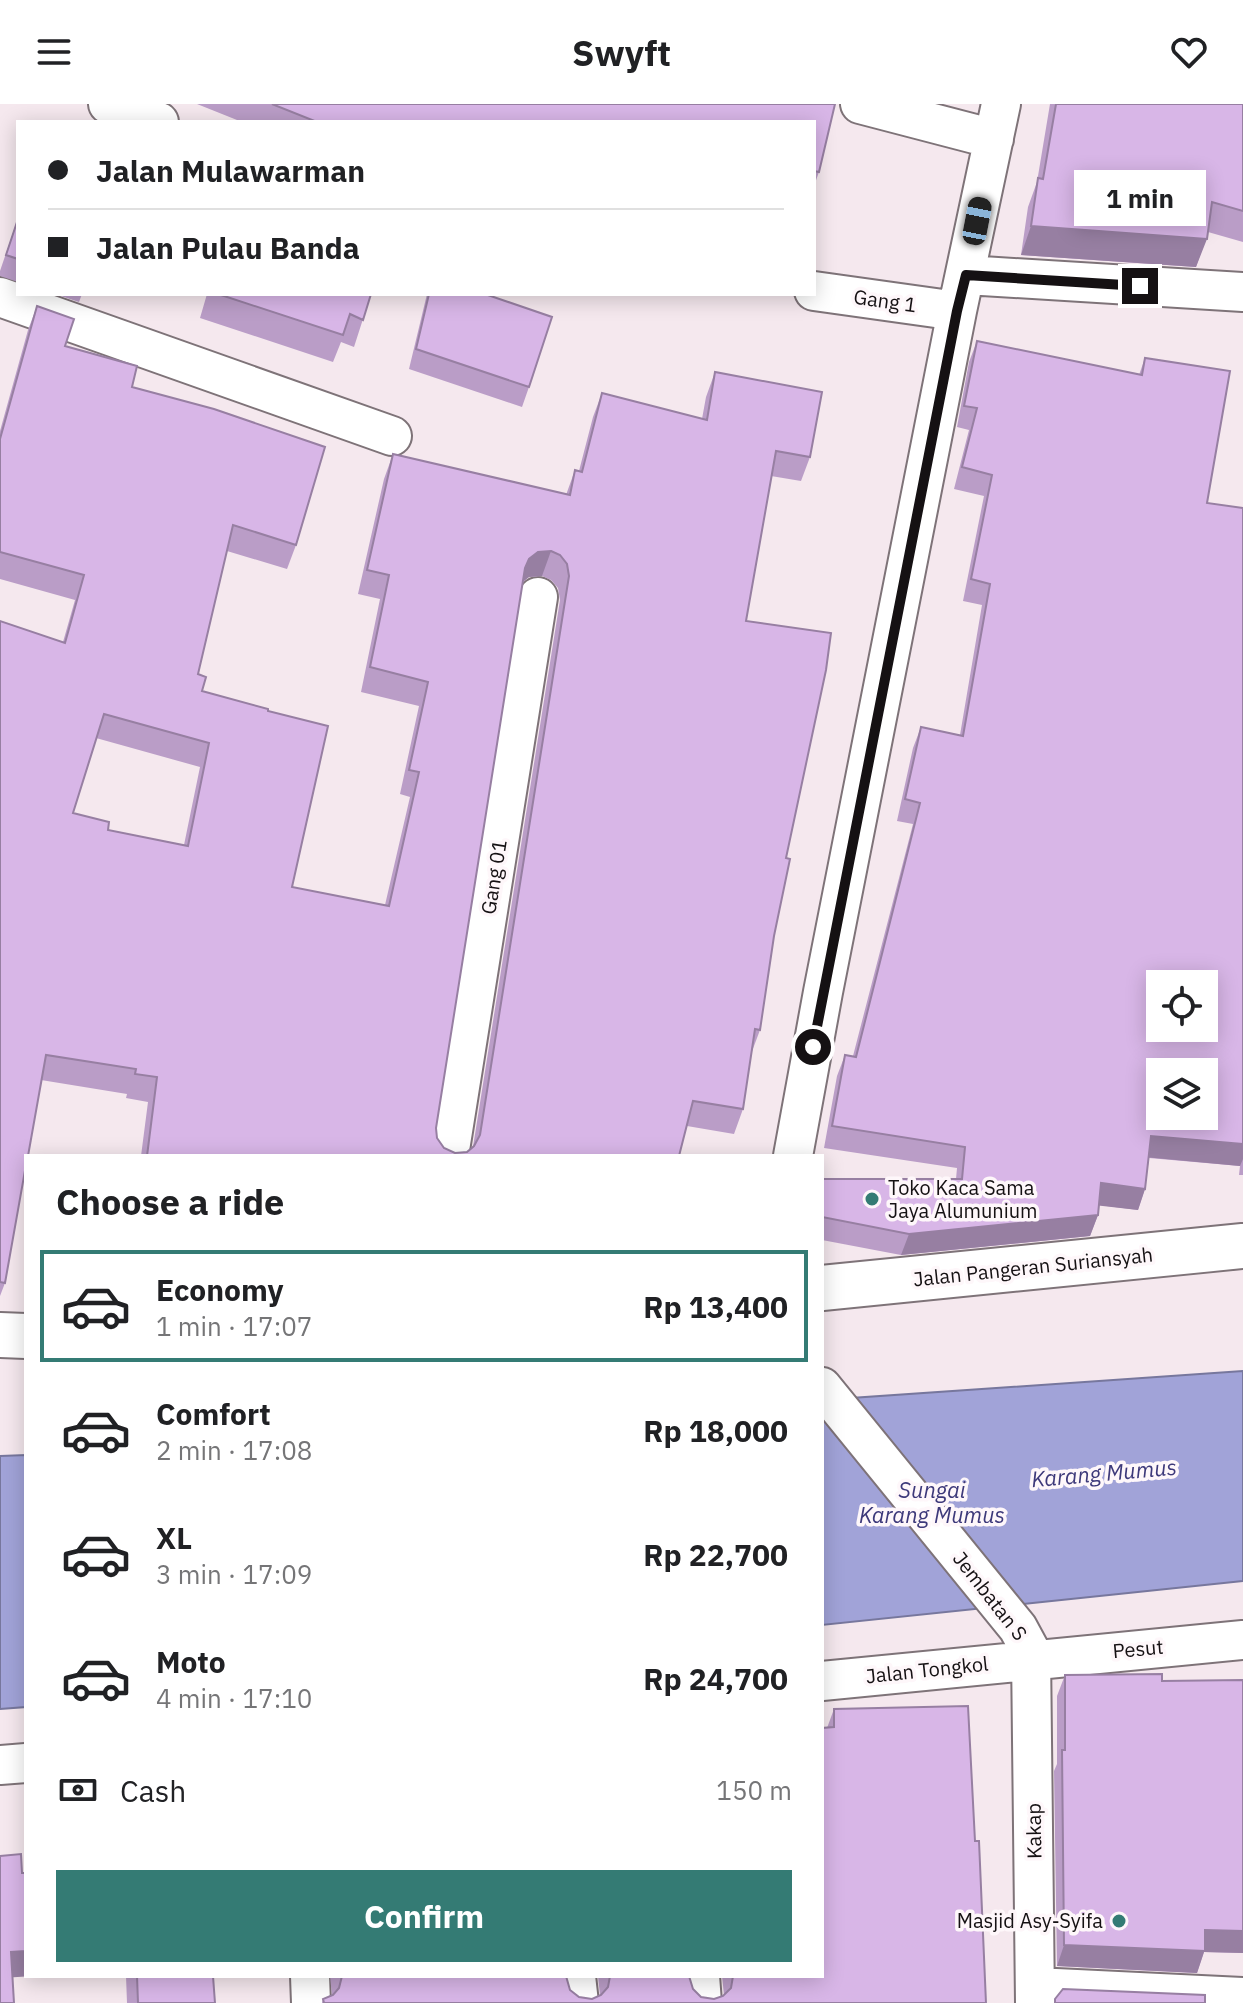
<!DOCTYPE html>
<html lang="en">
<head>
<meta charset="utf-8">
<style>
	body { margin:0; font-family:"IBM Plex Sans",sans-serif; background:#f2f2f2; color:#202124; height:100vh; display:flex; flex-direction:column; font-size:30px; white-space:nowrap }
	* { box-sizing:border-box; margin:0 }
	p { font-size:26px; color:#757577 }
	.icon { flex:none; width:44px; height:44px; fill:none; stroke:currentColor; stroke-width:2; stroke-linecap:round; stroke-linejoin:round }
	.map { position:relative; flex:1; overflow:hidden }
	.details { position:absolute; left:24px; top:1050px; width:800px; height:824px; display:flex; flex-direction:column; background:#fff; border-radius:0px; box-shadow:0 4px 20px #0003 }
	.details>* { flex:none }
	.hud { position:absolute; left:16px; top:16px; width:800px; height:176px; border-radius:0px; box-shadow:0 4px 20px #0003; display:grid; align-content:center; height:176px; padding:0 32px; background:#fff }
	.controls { position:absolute; left:1146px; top:866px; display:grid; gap:16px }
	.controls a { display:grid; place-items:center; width:72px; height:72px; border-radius:0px; background:#fff; box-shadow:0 4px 20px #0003; font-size:40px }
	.end { position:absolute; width:36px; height:36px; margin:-18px; border:10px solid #151113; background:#fff; box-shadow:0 0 0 4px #fff }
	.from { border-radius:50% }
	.bubble { position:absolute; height:56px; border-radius:0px; background:#fff; box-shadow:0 4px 20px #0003; font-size:26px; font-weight:700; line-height:56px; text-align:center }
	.car { position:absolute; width:24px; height:48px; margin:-24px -12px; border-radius:10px; box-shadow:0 0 6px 2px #0007; background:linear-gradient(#222 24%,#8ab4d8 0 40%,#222 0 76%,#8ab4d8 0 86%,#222 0) }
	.hud b { display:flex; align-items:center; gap:28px; height:76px; font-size:30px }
	.hud b+b { border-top:2px solid #e0e0e0 }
	.hud i { width:20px; height:20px; background:#202124 }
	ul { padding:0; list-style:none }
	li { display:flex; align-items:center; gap:24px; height:112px; margin:0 16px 12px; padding:0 16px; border:4px solid transparent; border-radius:0px }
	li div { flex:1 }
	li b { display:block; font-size:30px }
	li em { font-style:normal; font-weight:700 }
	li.current { border-color:#347b74 }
	li>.icon { width:72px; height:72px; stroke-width:1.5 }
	h2 { padding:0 32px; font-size:36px; line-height:96px }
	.pay { display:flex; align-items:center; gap:20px; height:88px; padding:0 32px; font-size:30px }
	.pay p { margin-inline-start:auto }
	.primary-button { display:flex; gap:16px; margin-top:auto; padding:16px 32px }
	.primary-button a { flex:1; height:92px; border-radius:0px; background:#347b74; color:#fff; font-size:32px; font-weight:700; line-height:92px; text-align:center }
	header { display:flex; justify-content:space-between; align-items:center; height:104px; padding:0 32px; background:#fff; font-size:36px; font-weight:700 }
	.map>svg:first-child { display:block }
	.water { fill:#a1a3d8; stroke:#77779d; stroke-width:2 }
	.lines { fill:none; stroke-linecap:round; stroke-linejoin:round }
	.street-casing { stroke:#7e7378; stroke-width:42 }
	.secondary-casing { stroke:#7e7378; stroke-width:48 }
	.street { stroke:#fff; stroke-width:38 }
	.secondary { stroke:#fff; stroke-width:44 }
	.wall { fill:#ba9dc7; fill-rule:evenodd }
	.shaded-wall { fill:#977fa2 }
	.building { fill:#d8b6e7; stroke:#977fa2; stroke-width:2; fill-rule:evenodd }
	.route { stroke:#151113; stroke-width:10 }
	.poi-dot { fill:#347b74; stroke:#fef7fa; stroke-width:3 }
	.labels { text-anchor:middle; stroke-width:7; stroke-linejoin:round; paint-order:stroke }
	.street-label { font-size:20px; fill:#151113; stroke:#fef7fa }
	.poi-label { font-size:20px; fill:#151113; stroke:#fef7fa; text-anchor:start }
	.water-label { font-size:22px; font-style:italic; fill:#3d397a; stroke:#fef7fa }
</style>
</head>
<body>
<header><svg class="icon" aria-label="menu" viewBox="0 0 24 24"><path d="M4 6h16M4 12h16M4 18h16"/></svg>Swyft<svg class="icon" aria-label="heart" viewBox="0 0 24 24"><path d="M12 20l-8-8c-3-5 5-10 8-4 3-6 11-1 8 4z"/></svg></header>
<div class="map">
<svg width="1243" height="1899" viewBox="0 0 1243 1899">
	<rect width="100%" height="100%" fill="#f5e8ee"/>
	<!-- water -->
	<path class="water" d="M1243,1267V1477L822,1521V1296Z
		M26,1351V1603L0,1605V1352Z"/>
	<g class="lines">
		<!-- street casing -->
		<g class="street-casing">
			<path id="street" d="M108,0L159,18
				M860,0L994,35
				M966,171L1243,188
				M814,187L957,207
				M0,193L392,332
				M449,1052L538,493
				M793,1052L823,888L957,207L1001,0
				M822,1283L1018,1524L1031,1548L1035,1899
				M822,1577L1243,1536
				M0,1661L26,1659
				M310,1872L311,1899
				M576,1872L579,1899
				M700,1872L702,1899
				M1035,1883L1243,1893"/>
		</g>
		<!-- secondary casing -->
		<g class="secondary-casing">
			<path id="secondary" d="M822,1184L1243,1142
				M0,1231L26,1232"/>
		</g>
		<!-- street -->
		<use href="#street" class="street"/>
		<!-- secondary -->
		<use href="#secondary" class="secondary"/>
	</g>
	<!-- wall -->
	<path class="wall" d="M197,0H835L819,68L814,82V18H242Z
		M1050,0H1243V138L1208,128L1196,163L1021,151L1028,103L1037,78Z
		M18,114V178L0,172V167Z
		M55,190H82L79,198Z
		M207,190H371L354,243L341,238L333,258L200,214Z
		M427,190H429L529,283L522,303L409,265Z
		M37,202L65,242L132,283L296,441L287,465L227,447L198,570L202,587L268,607L292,783L385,801L410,693L400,690L419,602L361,588L380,495L358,490L384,375L393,350L566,391L575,366L579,367L593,313L602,289L702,315L706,293L715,268L810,353L801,377L771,372L746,517L786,754L760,926L751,950L743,1005L734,1030L687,1022L679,1052H141L148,998L126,994L127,990L41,976L5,1179L0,1192V517L63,538L75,496L0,475V327L28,226ZM542,472L551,476L558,484L560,496L473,1043L467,1048L455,1049L444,1044L437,1034L436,1024L523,478L529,473ZM96,634L200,663L184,741L108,726L73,709Z
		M977,237L1139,271L1145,254L1207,399L1243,404V1071H1239L1240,1062L1149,1054L1145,1085L1138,1106L1099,1101L1098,1111L1090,1132L901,1151L822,1136V1075H956L957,1064L824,1044L837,972L845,951L853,952L913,720L897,717L913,644L921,623L960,631L982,501L963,497L984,392L954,385L969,326L957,323L969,258Z
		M1065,1571L1162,1577L1243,1576V1849L1204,1848L1197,1869L1057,1862L1054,1667L1057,1660V1592Z
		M834,1605L975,1737L986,1899H322L323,1895L332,1892L330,1872H566L570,1886L579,1893L592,1895L600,1892L598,1872H689L693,1885L701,1893L714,1895L724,1891L722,1872H822L827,1624Z
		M126,1872H213L215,1899H127Z"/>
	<!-- shaded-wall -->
	<path class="shaded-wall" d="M1031,122L1207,135L1196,163L1021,151Z
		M551,447L542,472L529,473L520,480L516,489L529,455L538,448Z
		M1151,1032L1243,1040V1055L1240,1062L1144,1053Z
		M1101,1079L1145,1085L1138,1106L1094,1101Z
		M1098,1111L1090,1132L901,1151L909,1130Z
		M1205,1826L1243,1827V1849L1204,1848L1197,1869L1057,1862L1064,1841Z
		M26,1847V1872H33L2,1874L11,1848Z"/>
	<!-- building -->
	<path class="building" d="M272,0H835L819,68L814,67V18H317Z
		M1056,0H1243V107L1212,98L1207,135L1031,122L1038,74L1043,75Z
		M18,115V155L6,151Z
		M218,190H371L363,216L350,210L343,231Z
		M429,190H485L552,213L529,283L416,245Z
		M37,202L74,215L65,242L137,262L132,283L214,305L325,343L296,441L233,421L198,570L206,573L202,587L268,605V607L328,622L292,783L389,802L419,668L409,666L428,578L370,563L389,471L367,466L393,350L570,391L575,366L582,368L602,289L707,316L715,268L822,288L810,353L776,347L746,517L831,529L826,566L786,754L790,755L774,832L760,926L755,925L743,1005L693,997L679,1052H147L157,973L135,970L136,965L46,951L28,1052H26V1061L5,1179L0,1178V517L65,539L84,471L0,448V335ZM551,447L560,451L567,460L569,472L480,1031L474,1042L467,1048L455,1049L444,1044L437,1034L436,1024L525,464L529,455L538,448ZM104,610L209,639L188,742L108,726L109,718L73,709Z
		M977,237L1142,271L1145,254L1230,267L1207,399L1243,404V1040L1151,1032L1145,1085L1101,1079L1098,1111L909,1130L822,1113V1075H962L965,1043L832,1022L845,951L856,953L920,699L905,695L921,623L963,632L990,480L971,475L992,371L962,363L977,304L964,302ZM1160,880H1204V924H1160ZM1160,968H1204V1012H1160Z
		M1162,1570V1577L1243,1576V1827L1205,1826V1847L1064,1841L1062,1646H1065V1571Z
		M968,1602L975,1737H979L986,1899H324L323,1895L333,1891L339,1884L342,1872H566L570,1886L579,1893L592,1895L601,1891L608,1883L610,1872H689L693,1885L701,1893L714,1895L723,1892L731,1884L733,1872H822V1624L834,1623V1605Z
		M21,1750L22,1769H26V1847L11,1848L14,1899H0V1752Z
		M137,1872H213L215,1899H138Z
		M1063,1885L1205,1891V1899H1055V1895Z"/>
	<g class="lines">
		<!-- route -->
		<path class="route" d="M813,943L957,207L966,171L1140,182"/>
	</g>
	<!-- markers -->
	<g class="poi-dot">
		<circle cx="872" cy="1095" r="8"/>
		<circle cx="1119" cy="1817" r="8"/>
	</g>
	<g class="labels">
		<!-- street labels -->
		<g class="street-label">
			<text transform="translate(885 197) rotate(8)" y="7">Gang 1</text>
			<text transform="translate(494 773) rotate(-81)" y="7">Gang 01</text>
			<text transform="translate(1033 1163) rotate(-6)" y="7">Jalan Pangeran Suriansyah</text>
			<text transform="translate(990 1492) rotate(52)" y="7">Jembatan S</text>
			<text transform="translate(1138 1545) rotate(-5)" y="7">Pesut</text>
			<text transform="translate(927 1566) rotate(-6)" y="7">Jalan Tongkol</text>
			<text transform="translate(1034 1727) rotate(-91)" y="7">Kakap</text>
		</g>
		<!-- poi labels -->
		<g class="poi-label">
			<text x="888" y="1091">Toko Kaca Sama<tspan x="888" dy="23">Jaya Alumunium</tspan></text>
			<text x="1103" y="1824" text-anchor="end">Masjid Asy-Syifa</text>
		</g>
		<!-- water labels -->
		<g class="water-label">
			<text transform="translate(1104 1369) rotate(-5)" y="8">Karang Mumus</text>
			<text x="932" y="1394">Sungai<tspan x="932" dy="25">Karang Mumus</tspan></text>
		</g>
	</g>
</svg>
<div class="controls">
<a><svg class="icon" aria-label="locate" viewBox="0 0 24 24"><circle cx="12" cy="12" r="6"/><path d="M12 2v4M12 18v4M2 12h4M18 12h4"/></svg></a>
<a><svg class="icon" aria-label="layers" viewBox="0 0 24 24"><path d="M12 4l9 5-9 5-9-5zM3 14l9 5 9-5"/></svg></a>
</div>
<i class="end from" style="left:813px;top:943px"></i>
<i class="end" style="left:1140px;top:182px"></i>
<div class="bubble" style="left:1074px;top:66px;width:132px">1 min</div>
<i class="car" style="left:977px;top:117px;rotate:11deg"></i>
<div class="hud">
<b><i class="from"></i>Jalan Mulawarman</b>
<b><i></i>Jalan Pulau Banda</b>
</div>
<section class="details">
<h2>Choose a ride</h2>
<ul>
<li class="current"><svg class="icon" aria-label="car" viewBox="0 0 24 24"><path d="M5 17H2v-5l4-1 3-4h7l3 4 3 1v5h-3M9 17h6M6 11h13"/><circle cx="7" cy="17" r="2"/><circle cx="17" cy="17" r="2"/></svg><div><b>Economy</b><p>1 min · 17:07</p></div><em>Rp 13,400</em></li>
<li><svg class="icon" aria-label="car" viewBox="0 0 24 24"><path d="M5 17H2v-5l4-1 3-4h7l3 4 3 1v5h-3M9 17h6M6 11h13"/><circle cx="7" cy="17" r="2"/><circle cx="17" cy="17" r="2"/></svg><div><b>Comfort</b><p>2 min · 17:08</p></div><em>Rp 18,000</em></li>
<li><svg class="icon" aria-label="car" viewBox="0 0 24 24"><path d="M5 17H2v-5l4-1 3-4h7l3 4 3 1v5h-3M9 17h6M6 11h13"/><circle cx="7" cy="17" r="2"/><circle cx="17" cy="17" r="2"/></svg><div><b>XL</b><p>3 min · 17:09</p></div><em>Rp 22,700</em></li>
<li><svg class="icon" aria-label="car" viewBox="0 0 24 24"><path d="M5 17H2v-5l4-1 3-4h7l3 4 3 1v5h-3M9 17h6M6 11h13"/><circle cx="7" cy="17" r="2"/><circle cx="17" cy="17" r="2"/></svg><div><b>Moto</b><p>4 min · 17:10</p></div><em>Rp 24,700</em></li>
</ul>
<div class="pay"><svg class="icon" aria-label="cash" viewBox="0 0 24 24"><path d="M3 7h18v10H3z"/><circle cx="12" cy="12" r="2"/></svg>Cash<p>150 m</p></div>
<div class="primary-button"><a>Confirm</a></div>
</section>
</div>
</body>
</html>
